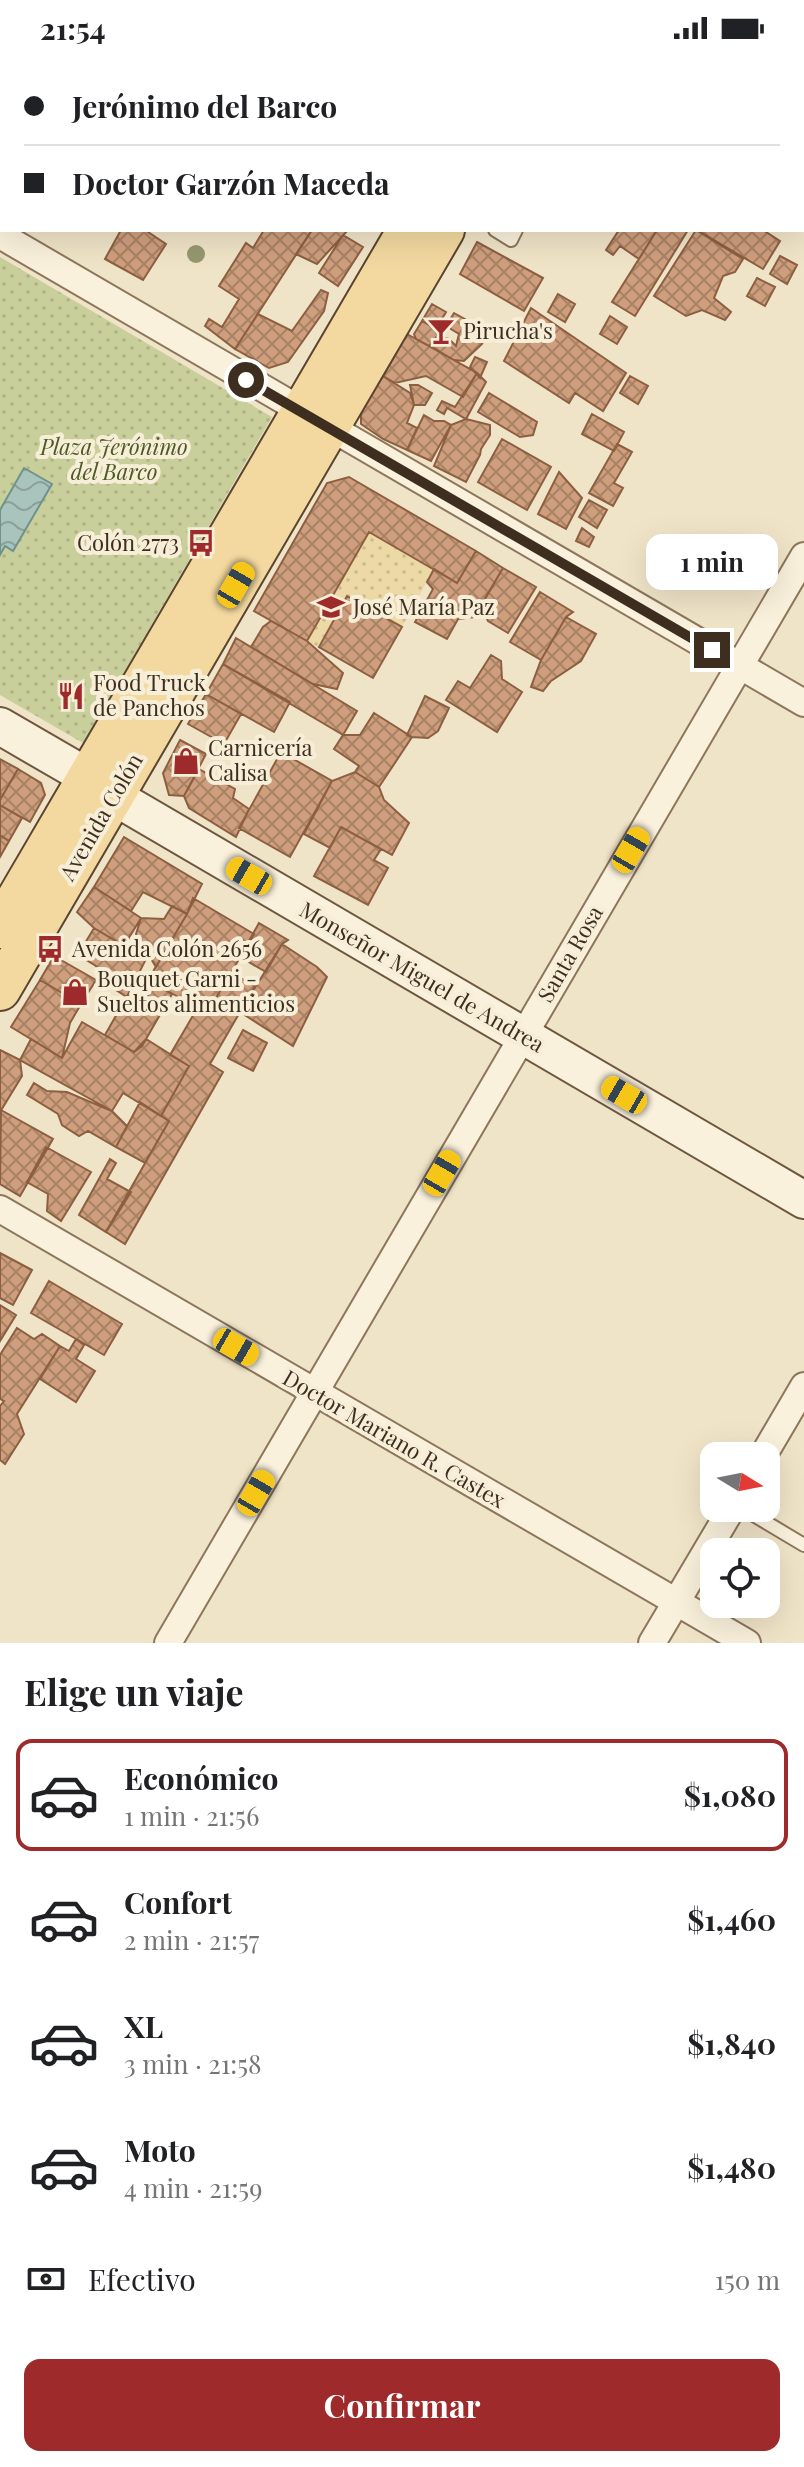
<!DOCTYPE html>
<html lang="es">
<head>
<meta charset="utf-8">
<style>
	body { margin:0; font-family:"Playfair Display",serif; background:#f2f2f2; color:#202124; height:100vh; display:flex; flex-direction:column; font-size:30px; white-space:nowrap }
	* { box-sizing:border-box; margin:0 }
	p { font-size:26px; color:#757577 }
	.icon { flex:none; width:44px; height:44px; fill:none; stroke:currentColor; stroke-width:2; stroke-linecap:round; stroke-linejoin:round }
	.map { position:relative; height:1587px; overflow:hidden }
	.details { display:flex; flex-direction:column; background:#fff; flex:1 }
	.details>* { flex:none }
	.guide { position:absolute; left:0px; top:0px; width:804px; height:176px; box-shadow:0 8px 32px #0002; display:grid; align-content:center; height:176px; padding:0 24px; background:#fff }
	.needle { width:52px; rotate:100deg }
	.tools { position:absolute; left:700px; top:1386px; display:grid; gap:16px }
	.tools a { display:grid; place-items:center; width:80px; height:80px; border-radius:16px; background:#fff; box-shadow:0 8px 32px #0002; font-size:40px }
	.end { position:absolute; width:36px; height:36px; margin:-18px; border:10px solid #3d2e20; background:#fff; box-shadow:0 0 0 4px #fff }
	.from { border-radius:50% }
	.bubble { position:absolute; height:56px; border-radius:16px; background:#fff; box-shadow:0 8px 32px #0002; font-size:26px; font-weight:700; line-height:56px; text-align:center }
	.car { position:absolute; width:24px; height:48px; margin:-24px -12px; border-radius:10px; box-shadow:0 0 6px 2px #0007; background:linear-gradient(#f5c518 24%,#345 0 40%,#f5c518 0 76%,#345 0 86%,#f5c518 0) }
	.guide b { display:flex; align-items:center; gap:28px; height:76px; font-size:30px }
	.guide b+b { border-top:2px solid #e0e0e0 }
	.guide i { width:20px; height:20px; background:#202124 }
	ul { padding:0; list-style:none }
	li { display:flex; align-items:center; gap:24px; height:112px; margin:0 16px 12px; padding:0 8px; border:4px solid transparent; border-radius:16px }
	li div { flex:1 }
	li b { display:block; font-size:30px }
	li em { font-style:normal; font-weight:700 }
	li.on { border-color:#9e2a2b }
	li>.icon { width:72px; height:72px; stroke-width:1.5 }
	h2 { padding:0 24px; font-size:36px; line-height:96px }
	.pay { display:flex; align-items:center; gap:20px; height:88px; padding:0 24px; font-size:30px }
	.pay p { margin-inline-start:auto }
	.primary-button { display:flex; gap:16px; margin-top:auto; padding:16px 24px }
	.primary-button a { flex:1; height:92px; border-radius:16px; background:#9e2a2b; color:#fff; font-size:32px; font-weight:700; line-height:92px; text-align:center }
	.status { display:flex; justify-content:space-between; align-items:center; height:56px; padding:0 40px; background:#fff; direction:ltr }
	.status svg { height:22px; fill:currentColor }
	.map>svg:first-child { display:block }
	.grass { fill:url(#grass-dots) }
	.sand { fill:url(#sand-dots) }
	.water { fill:url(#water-waves); stroke:#6f938a; stroke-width:2 }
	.building { fill:url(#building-cross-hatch); stroke:#8d5f41; stroke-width:2 }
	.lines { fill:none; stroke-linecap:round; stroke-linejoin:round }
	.service-casing { stroke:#8d765c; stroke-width:16 }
	.minor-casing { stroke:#8d765c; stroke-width:30 }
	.secondary-casing { stroke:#6f573f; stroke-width:40 }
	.primary-casing { stroke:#5b4430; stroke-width:44 }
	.service { stroke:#faf1dc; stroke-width:12 }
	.minor { stroke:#faf1dc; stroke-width:26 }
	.secondary { stroke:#faf1dc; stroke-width:36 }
	.primary { stroke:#f3d9a0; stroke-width:40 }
	.tree { fill:#96986f }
	.route { stroke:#3d2e20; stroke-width:10 }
	.labels { text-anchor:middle; stroke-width:8; stroke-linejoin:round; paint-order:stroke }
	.poi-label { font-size:22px; fill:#3d2e20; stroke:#f7eed8; text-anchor:start }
	.park-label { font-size:22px; font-style:italic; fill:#4d5a26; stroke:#f7eed8 }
	.street-label { font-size:22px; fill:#3d2e20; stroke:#f7eed8 }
</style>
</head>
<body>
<div class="status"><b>21:54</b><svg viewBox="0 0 49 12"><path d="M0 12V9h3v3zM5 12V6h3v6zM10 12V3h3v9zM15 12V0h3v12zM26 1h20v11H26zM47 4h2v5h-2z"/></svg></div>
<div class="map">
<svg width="804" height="1587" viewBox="0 0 804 1587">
	<defs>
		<pattern id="grass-dots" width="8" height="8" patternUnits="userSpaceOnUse" patternTransform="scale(2)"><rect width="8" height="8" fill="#c9cf9b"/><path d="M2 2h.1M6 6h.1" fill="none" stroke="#aeb285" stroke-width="1.8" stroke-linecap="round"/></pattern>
		<pattern id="sand-dots" width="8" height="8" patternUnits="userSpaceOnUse" patternTransform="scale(2)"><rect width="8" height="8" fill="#ecd9a5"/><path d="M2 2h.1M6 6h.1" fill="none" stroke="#cbbb8e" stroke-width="1.8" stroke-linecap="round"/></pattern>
		<pattern id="water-waves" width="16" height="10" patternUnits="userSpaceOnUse" patternTransform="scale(2)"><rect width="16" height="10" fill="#a9c4bc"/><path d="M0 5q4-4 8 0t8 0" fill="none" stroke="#8ba098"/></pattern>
		<pattern id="building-cross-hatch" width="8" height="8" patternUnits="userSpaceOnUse" patternTransform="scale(2)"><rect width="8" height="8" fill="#cf9f7d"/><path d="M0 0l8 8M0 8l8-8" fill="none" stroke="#a98266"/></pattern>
	</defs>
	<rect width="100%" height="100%" fill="#f0e4c8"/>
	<!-- grass -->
	<path class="grass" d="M0,201L272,361L83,687L0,639Z"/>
	<!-- sand -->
	<path class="sand" d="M369,476L434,513L402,571L347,541L318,591L307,585Z"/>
	<!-- water -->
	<path class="water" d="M24,412L52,428L13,495L5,490L0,499V454Z"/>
	<!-- building -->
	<path class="building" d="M260,0H298L259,2Z
		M298,0H357L356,2Z
		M416,0H451L453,2H414Z
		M587,0H694L585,2Z
		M755,0H804L802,3Z
		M802,25L804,26L802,62Z
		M121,174H145L166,188L143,224L105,203Z
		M264,174H312L235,293L205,270L209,263L222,271L239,243L219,230L246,187L253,192Z
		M312,174H348L317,208L296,198Z
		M619,174H657L639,203L620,190L613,199L606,194Z
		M657,174H688L635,260L612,246Z
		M696,174L743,203L735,216L723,220L714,242L731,256L725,264L702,254L686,260L654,240Z
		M697,174H763L780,185L763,213Z
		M343,179L363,191L338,230L319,217Z
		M477,186L543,222L524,255L460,218Z
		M780,200L797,209L787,228L770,218Z
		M757,222L775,231L765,250L747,240Z
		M321,234L328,237L324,255L288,306L269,312L235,293L258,258L292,275Z
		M558,238L575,248L565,266L548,256Z
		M432,248L446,256L436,273L422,265Z
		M531,252L626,317L603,355L575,337L569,347L504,305Z
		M454,257L488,276L482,288L464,305L454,304L430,290L443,282L449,283L456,290L459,278L446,270Z
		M610,260L627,271L617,288L600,278Z
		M422,265L436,273L437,280L429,290L416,283L414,278Z
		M407,278L477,317L463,341L426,320L395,327L383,320Z
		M475,301L487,306L480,322L470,311Z
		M477,317L486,326L466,363L447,352L444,358L437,354L442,345L455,351Z
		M383,320L410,337L414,349L407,367L417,372L407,394L383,383L361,368V356Z
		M630,320L648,330L638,348L620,337Z
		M410,329H418L432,337L425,349H414Z
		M489,337L537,366L533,379L520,381L478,356Z
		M592,358L624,376L614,395L582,378Z
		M424,359L434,365H444L451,369L431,405L407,394Z
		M466,363L490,369V379L481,393L480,399L466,426L434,410L451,369Z
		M502,383L551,411L527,454L478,426Z
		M617,388L632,396L614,427L623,432L613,450L589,437Z
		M559,416L582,442L566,473L538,458Z
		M349,421L476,495L457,527L369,476L307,585L254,555L327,427Z
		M589,444L607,454L597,472L579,461Z
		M582,472L594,481L589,491L576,485Z
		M476,495L503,512L474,561L458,563L447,583L415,566L433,533L427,526L434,513L457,527Z
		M503,512L536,531L508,577L488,565L481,550Z
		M540,536L573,556L566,561L541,604L510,586Z
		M347,540L402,571L373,622L319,591Z
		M566,561L596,578L581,605L551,625L543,635L531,631L541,604Z
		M271,565L307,585L343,617L337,633L313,628L251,591L263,571Z
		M236,582L357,655L343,679L223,608Z
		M491,599L501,605L502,623L522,636L497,676L446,644L458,625L470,632Z
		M223,608L290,646L274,676L206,638Z
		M206,638L241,658L224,688L188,668Z
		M425,640L449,652L438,675L428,682L412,681L407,679Z
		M374,657L412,681L379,731L355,716L359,710L334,693L343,679H360Z
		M180,684L206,698L184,740L169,739L163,717Z
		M281,696L332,725L290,801L239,772Z
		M0,703L18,713L0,744Z
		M18,713L41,727L45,739L30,766L0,749V744Z
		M199,713L235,733L233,742L249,753L236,781L189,752L184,740Z
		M355,716L379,731L384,744L409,767L392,799L341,771L330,792L304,778L332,725Z
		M0,749L22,762L9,785L0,779Z
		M341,771L381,793L374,804L388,812L368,849L314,820Z
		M0,779L9,785L0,801Z
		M124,781L202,828L187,858L143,836L131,855L94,831Z
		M94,831L141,862L124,890L94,872L77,856Z
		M193,842L254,878L207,957L148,924L187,858Z
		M172,850L187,858L156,911L136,878L141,862L164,863Z
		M259,867L288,884L282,888L266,916L240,901Z
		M94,872L146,903L127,941L105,927L96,910L78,899Z
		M282,888L317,911L327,921L293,990L240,956Z
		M54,900L96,924L81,948L40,924Z
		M231,917L255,930L210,1008L223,1016L125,1188L106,1176L169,1065L161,1060L189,1010L170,999L198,951L207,957Z
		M139,919L172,938L142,990L134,996L105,979Z
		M40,924L81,948L70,967L62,1002L11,971Z
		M82,966L134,996L146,983L189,1010L161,1060L123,1037L112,1055L20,1004L31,983L62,1002Z
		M243,974L267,987L253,1015L228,1002Z
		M0,994L20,1004L22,1020L0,1056Z
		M34,1027L47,1035L67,1036L112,1055L127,1070L116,1091L88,1075L79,1080L62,1069L58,1058L27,1039Z
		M140,1046L169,1065L145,1107L116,1091Z
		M1,1054L53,1083L20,1140L0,1128Z
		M46,1091L91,1116L61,1165L47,1155L48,1138L27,1126Z
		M110,1103L116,1107L107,1123L131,1136L106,1176L79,1159Z
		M0,1197L32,1214L13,1249L0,1242Z
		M49,1225L122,1268L104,1299L31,1257Z
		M0,1249L16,1259L0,1285Z
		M17,1272L34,1283L42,1278L60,1290L17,1358L24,1378L5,1408L0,1404V1350L4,1345L0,1343V1299Z
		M76,1283L84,1289L76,1303L95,1315L76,1346L40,1323L60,1290L69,1295Z"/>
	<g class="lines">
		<!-- service casing -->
		<g class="service-casing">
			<path id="service" d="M495,174L511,184L516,174
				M742,1452L804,1489"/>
		</g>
		<!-- minor casing -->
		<g class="minor-casing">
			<path id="minor" d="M17,2L18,0
				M0,31L2,27
				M802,159L804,160
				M0,179L804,647
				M0,1153L747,1587
				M763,1400L804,1330
				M168,1587L804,500
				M652,1587L732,1452"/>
		</g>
		<!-- secondary casing -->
		<g class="secondary-casing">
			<path id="secondary" d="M0,670L88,721L113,740L804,1144"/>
		</g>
		<!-- primary casing -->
		<g class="primary-casing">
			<path id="primary" d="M509,2L510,0
				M545,2L546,0
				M0,872L408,174
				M0,934L444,174"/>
		</g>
		<!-- service -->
		<use href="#service" class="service"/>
		<!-- minor -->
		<use href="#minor" class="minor"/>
		<!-- secondary -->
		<use href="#secondary" class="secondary"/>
		<!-- primary -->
		<use href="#primary" class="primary"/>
	</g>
	<!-- trees -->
	<circle class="tree" cx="196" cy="198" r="9"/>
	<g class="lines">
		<!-- route -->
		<path class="route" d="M246,324L712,594"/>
	</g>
	<!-- icons -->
	<defs>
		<g id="bar-bare" transform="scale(2.16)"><path d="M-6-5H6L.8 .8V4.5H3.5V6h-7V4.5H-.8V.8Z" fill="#9e2a2b" stroke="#f7eed8" stroke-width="2.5" paint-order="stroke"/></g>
		<g id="bus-bare" transform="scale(2.16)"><path d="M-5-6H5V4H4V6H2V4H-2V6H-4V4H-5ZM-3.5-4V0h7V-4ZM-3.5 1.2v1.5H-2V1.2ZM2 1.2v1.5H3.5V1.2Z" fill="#9e2a2b" stroke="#f7eed8" stroke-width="2.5" paint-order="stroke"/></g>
		<g id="school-bare" transform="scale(2.16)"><path d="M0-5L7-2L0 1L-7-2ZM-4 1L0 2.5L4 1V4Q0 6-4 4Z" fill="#9e2a2b" stroke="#f7eed8" stroke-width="2.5" paint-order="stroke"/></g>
		<g id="restaurant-bare" transform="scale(2.16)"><path d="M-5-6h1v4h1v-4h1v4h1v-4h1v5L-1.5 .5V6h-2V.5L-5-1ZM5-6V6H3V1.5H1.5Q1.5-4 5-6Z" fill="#9e2a2b" stroke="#f7eed8" stroke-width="2.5" paint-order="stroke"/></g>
		<g id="shop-bare" transform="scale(2.16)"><path d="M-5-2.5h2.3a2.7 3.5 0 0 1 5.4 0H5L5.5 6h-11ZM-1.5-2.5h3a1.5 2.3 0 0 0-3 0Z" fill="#9e2a2b" stroke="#f7eed8" stroke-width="2.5" paint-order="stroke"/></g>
	</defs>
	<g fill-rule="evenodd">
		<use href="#bar-bare" x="441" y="275"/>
		<use href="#bus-bare" x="201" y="487"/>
		<use href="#school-bare" x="331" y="551"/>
		<use href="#restaurant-bare" x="71" y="640"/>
		<use href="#shop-bare" x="186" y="705"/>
		<use href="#bus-bare" x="50" y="893"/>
		<use href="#shop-bare" x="75" y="936"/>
	</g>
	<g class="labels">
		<!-- poi labels -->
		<g class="poi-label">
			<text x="463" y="283">Pirucha's</text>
			<text x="179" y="495" text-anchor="end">Colón 2773</text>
			<text x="353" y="559">José María Paz</text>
			<text x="93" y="635">Food Truck<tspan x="93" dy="25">de Panchos</tspan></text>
			<text x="208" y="700">Carnicería<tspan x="208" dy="25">Calisa</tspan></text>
			<text x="72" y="901">Avenida Colón 2656</text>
			<text x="97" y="931">Bouquet Garni -<tspan x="97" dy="25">Sueltos alimenticios</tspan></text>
		</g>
		<!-- park labels -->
		<g class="park-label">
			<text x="114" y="399">Plaza Jerónimo<tspan x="114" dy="25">del Barco</tspan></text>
		</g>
		<!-- street labels -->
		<g class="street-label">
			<text transform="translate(101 761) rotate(-60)" y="8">Avenida Colón</text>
			<text transform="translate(570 898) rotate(-60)" y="8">Santa Rosa</text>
			<text transform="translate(422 921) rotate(30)" y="8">Monseñor Miguel de Andrea</text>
			<text transform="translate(394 1383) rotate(30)" y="8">Doctor Mariano R. Castex</text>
		</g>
	</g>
</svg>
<div class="tools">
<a><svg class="needle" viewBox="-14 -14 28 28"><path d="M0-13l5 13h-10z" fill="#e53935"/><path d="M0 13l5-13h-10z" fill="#757577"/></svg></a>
<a><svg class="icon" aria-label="locate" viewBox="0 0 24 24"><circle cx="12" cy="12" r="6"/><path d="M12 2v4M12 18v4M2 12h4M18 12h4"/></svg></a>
</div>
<i class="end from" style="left:246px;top:324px"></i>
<i class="end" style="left:712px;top:594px"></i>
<div class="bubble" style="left:646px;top:478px;width:132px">1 min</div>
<i class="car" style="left:236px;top:529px;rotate:30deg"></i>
<i class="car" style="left:631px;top:794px;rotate:30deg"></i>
<i class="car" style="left:249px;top:820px;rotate:300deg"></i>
<i class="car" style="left:624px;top:1039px;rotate:300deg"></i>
<i class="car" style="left:442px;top:1117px;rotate:30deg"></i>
<i class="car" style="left:236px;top:1291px;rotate:120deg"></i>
<i class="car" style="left:256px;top:1437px;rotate:30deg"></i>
<div class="guide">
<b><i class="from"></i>Jerónimo del Barco</b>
<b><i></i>Doctor Garzón Maceda</b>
</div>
</div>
<section class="details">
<h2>Elige un viaje</h2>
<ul>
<li class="on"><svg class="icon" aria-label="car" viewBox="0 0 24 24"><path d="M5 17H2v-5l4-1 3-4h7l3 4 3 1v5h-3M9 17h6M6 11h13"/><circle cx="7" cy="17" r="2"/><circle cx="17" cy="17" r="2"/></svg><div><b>Económico</b><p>1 min · 21:56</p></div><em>$1,080</em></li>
<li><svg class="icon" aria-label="car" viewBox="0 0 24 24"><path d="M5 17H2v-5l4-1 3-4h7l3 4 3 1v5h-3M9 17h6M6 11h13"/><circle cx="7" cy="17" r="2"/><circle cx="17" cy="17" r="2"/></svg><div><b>Confort</b><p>2 min · 21:57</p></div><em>$1,460</em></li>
<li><svg class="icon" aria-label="car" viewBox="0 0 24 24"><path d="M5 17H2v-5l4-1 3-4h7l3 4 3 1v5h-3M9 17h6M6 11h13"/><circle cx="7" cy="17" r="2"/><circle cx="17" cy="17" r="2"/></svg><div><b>XL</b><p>3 min · 21:58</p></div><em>$1,840</em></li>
<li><svg class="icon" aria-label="car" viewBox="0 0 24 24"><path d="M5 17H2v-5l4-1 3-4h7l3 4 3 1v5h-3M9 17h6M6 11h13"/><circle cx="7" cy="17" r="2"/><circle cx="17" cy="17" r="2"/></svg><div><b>Moto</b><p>4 min · 21:59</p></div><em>$1,480</em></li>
</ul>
<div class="pay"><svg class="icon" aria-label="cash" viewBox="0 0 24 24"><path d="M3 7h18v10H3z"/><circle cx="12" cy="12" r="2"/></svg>Efectivo<p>150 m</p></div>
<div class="primary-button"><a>Confirmar</a></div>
</section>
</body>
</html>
